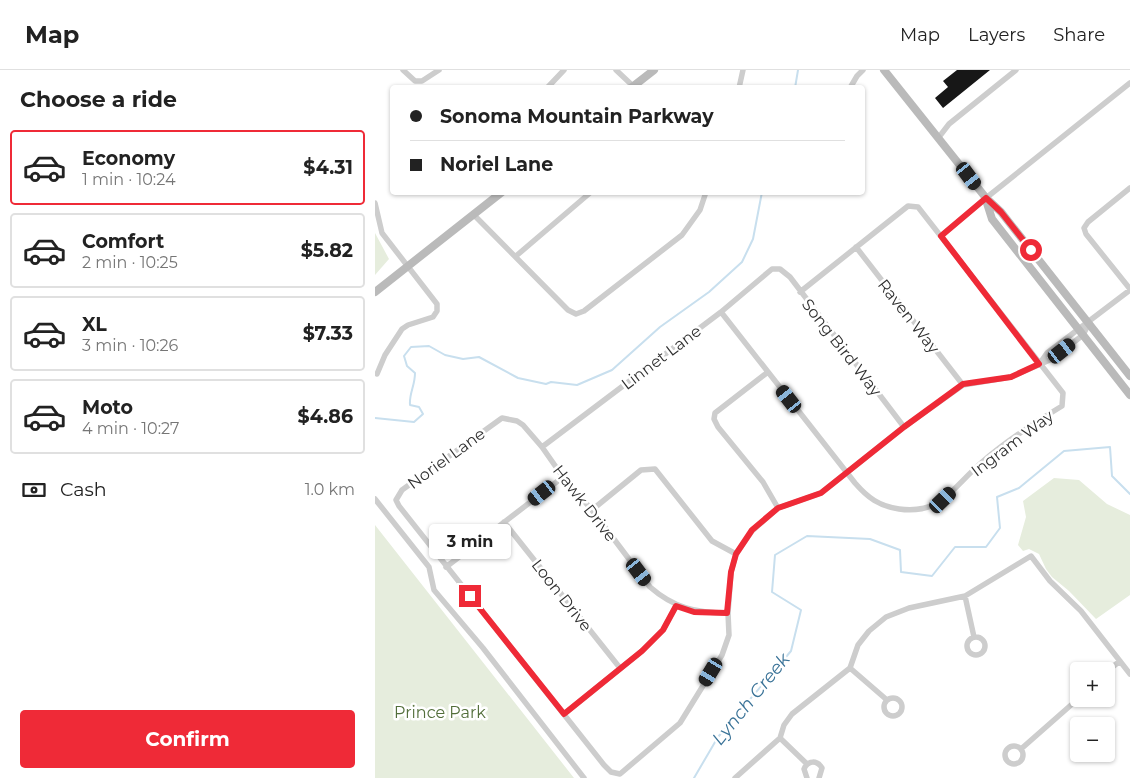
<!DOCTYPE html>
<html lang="en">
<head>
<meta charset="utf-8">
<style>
	body { margin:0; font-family:Montserrat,sans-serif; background:#f2f2f2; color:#222; height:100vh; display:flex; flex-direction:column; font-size:19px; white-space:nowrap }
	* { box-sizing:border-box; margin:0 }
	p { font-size:16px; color:#767676 }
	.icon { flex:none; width:28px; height:28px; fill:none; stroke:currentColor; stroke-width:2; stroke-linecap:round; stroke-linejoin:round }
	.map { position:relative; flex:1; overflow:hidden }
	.details { display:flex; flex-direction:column; background:#fff; width:375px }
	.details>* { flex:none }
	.banner { position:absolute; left:15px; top:15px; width:475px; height:110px; border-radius:5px; box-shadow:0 1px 4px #0004; display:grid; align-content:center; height:110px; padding:0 20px; background:#fff }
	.fabs { position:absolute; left:695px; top:592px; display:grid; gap:10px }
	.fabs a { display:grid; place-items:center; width:45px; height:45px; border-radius:5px; background:#fff; box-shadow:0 1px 4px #0004; font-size:25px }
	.end { position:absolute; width:22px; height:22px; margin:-11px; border:6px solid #ef2a37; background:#fff; box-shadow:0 0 0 2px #fff }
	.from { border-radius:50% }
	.bubble { position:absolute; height:35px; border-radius:5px; background:#fff; box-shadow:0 1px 4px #0004; font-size:16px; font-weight:700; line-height:35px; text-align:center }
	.car { position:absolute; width:15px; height:30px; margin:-15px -8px; border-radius:6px; box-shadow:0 0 4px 1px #0007; background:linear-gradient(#222 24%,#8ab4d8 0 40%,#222 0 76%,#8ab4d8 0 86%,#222 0) }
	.banner b { display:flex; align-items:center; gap:18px; height:48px; font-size:19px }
	.banner b+b { border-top:1px solid #e0e0e0 }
	.banner i { width:12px; height:12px; background:#222 }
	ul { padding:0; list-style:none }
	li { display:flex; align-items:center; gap:15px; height:75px; margin:0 10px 8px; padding:0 10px; border:2px solid #e0e0e0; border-radius:5px }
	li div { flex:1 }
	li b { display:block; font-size:19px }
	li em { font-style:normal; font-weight:700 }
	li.on { border-color:#ef2a37 }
	li>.icon { width:45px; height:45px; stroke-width:1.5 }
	h2 { padding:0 20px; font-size:22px; line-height:60px }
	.pay { display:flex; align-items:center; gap:12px; height:55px; padding:0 20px; font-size:19px }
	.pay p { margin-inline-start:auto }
	.button { display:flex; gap:10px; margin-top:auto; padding:10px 20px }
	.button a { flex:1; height:58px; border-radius:5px; background:#ef2a37; color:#fff; font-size:20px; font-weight:700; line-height:58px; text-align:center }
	header { display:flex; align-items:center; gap:30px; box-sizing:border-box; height:70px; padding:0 25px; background:#fff; border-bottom:1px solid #e0e0e0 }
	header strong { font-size:24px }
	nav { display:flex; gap:28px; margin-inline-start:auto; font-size:18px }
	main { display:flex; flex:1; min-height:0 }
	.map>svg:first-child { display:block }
	.green { fill:#e6eddd }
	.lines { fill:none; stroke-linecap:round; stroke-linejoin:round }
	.stream { stroke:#c8dfee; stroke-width:2 }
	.building { fill:#171717 }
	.minor { stroke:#cdcdcd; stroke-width:5.5 }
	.secondary { stroke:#bababa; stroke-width:8 }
	.route { stroke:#ef2a37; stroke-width:6 }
	.labels { text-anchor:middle; stroke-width:5; stroke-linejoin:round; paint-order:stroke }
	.street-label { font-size:16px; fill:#303030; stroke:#fff }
	.park-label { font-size:16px; fill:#526e3a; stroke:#fff }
	.water-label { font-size:18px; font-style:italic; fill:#397297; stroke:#fff }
</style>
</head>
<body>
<header>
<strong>Map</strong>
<nav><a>Map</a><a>Layers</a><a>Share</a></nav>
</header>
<main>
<section class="details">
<h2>Choose a ride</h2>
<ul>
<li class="on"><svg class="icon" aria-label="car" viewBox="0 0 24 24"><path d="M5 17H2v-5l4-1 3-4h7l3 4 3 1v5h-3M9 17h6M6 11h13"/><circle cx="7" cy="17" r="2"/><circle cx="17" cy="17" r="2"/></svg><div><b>Economy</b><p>1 min · 10:24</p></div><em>$4.31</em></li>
<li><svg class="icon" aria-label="car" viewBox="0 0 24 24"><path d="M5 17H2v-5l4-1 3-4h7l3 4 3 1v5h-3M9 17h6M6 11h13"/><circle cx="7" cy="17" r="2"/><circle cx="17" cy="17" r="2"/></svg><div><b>Comfort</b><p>2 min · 10:25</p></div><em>$5.82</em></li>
<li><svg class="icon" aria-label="car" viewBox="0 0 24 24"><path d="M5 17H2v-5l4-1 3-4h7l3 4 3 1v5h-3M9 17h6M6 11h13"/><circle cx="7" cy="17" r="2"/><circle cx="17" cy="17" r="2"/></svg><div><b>XL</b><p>3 min · 10:26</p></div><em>$7.33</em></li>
<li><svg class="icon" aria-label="car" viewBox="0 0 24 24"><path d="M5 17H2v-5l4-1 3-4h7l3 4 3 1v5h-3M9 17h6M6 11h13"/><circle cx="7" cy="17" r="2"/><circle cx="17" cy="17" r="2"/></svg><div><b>Moto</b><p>4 min · 10:27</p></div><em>$4.86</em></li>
</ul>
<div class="pay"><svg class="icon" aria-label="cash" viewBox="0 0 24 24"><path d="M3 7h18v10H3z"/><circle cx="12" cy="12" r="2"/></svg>Cash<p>1.0 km</p></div>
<div class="button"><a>Confirm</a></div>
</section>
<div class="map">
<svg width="755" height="708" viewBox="0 0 755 708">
	<rect width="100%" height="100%" fill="#fff"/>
	<!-- green -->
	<path class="green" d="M0,163L14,189L0,205Z
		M679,408L704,410L732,434L755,445V525L721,549L694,521L677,507L671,499L664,484L654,479L648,481L643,475L651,447L648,431Z
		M0,455L199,708H0Z"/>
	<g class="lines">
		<!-- stream -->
		<path class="stream" d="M420,18L423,0
			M0,348L39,352L48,344L44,337L35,335C34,323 40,316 40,303L32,296L29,286L36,277L54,276L70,285L88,289L104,287L143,308L171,314L176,312L202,315L237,300L285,257L334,222L367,192L378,169L387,122
			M319,708L343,667L416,581L426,540L397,522L400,485L432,466L495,469L525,480L526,502L557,506L580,477H611L625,458L622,427L644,418L689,381L735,377L737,406L755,424"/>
	</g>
	<!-- building -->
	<path class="building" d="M582,0H615L568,38L560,28L573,17L568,11Z"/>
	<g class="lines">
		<!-- minor -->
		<path class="minor" d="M28,0L40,11H47L64,0
			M241,0L258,16
			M172,18L189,0
			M364,18L368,0
			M475,18L482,6L488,0
			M564,67L574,54L641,0
			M755,118L713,152L709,158L711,164L755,219
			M0,133L7,163L62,234V241L58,247L33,255L27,259L10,285L2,304
			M99,145L193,240L201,244L209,241L307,165L325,140L331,122
			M566,166L611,128L755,13
			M481,177L588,315
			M141,186L216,122
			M346,242L480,413C493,428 504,436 524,439C566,445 577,418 606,393C630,372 659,353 687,336L688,323L543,137L533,136L425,222
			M665,293L672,283L755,220
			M393,302L340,343L339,349L343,357L388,412L403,438
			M167,377L346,242L397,199H405L415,207L529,357
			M0,429L54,497L59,520L108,578L209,708
			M217,440L266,400L280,399L337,471L361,484
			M129,452L245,598
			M71,497L188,407
			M590,526L599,567
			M353,543C321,543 299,538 275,517L217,440L188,407L167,377L148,355L142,351L127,348L27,420L21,430L24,436L229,695L236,702L245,704L305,653L347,585L354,565L353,543L356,502L361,484L377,461L403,438L446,423L529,357L588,315L636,307L677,289L708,265L714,253
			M592 576a9 9 0 1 1 18 0a9 9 0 1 1-18 0Z
			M475,598L512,630
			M731,602L745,591
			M509 637a9 9 0 1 1 18 0a9 9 0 1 1-18 0Z
			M189,644L267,581L288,560L301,536
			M405,668L432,694
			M630 685a9 9 0 1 1 18 0a9 9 0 1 1-18 0Z
			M646,679L704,628
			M360,708L405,668L409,655L417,644L475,598L483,575L494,561L511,547L534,538L590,526L656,486L675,511L706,541L755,604
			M432,708L429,699C433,690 442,690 447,698L444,708"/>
		<!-- secondary -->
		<path class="secondary" d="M509,0L611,128L626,142L755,306
			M256,18L279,0
			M611,130L617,149L755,325
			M0,222L127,122"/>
	</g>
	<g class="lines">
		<!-- route -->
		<path class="route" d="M95,526L189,644L267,581L288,560L301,536L319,542L352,543L356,502L361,484L377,460L403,438L446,423L529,357L588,314L636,307L664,294L566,166L611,128L626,142L656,180"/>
	</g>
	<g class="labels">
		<!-- street labels -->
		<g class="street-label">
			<text transform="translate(534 246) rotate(52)" y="6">Raven Way</text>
			<text transform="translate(467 277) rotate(52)" y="6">Song Bird Way</text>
			<text transform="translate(286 287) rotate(-37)" y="6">Linnet Lane</text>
			<text transform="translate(637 373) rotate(-37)" y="6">Ingram Way</text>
			<text transform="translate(71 388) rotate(-36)" y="6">Noriel Lane</text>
			<text transform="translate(210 433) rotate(52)" y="6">Hawk Drive</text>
			<text transform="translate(187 525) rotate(52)" y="6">Loon Drive</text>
		</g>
		<!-- park labels -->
		<g class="park-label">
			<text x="65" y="648">Prince Park</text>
		</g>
		<!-- water labels -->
		<g class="water-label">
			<text transform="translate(376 629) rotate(-51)" y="6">Lynch Creek</text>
		</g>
	</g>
</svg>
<div class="fabs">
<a>+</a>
<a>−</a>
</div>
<i class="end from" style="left:656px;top:180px"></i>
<i class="end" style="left:95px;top:526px"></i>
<div class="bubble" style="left:54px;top:454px;width:82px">3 min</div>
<i class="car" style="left:594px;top:106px;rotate:143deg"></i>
<i class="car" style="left:687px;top:281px;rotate:52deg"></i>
<i class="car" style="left:414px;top:329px;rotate:322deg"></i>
<i class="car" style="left:167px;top:423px;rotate:232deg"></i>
<i class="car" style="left:568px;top:430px;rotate:46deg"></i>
<i class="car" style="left:264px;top:502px;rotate:143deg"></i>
<i class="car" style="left:336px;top:602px;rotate:211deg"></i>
<div class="banner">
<b><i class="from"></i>Sonoma Mountain Parkway</b>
<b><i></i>Noriel Lane</b>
</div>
</div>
</main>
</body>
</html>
